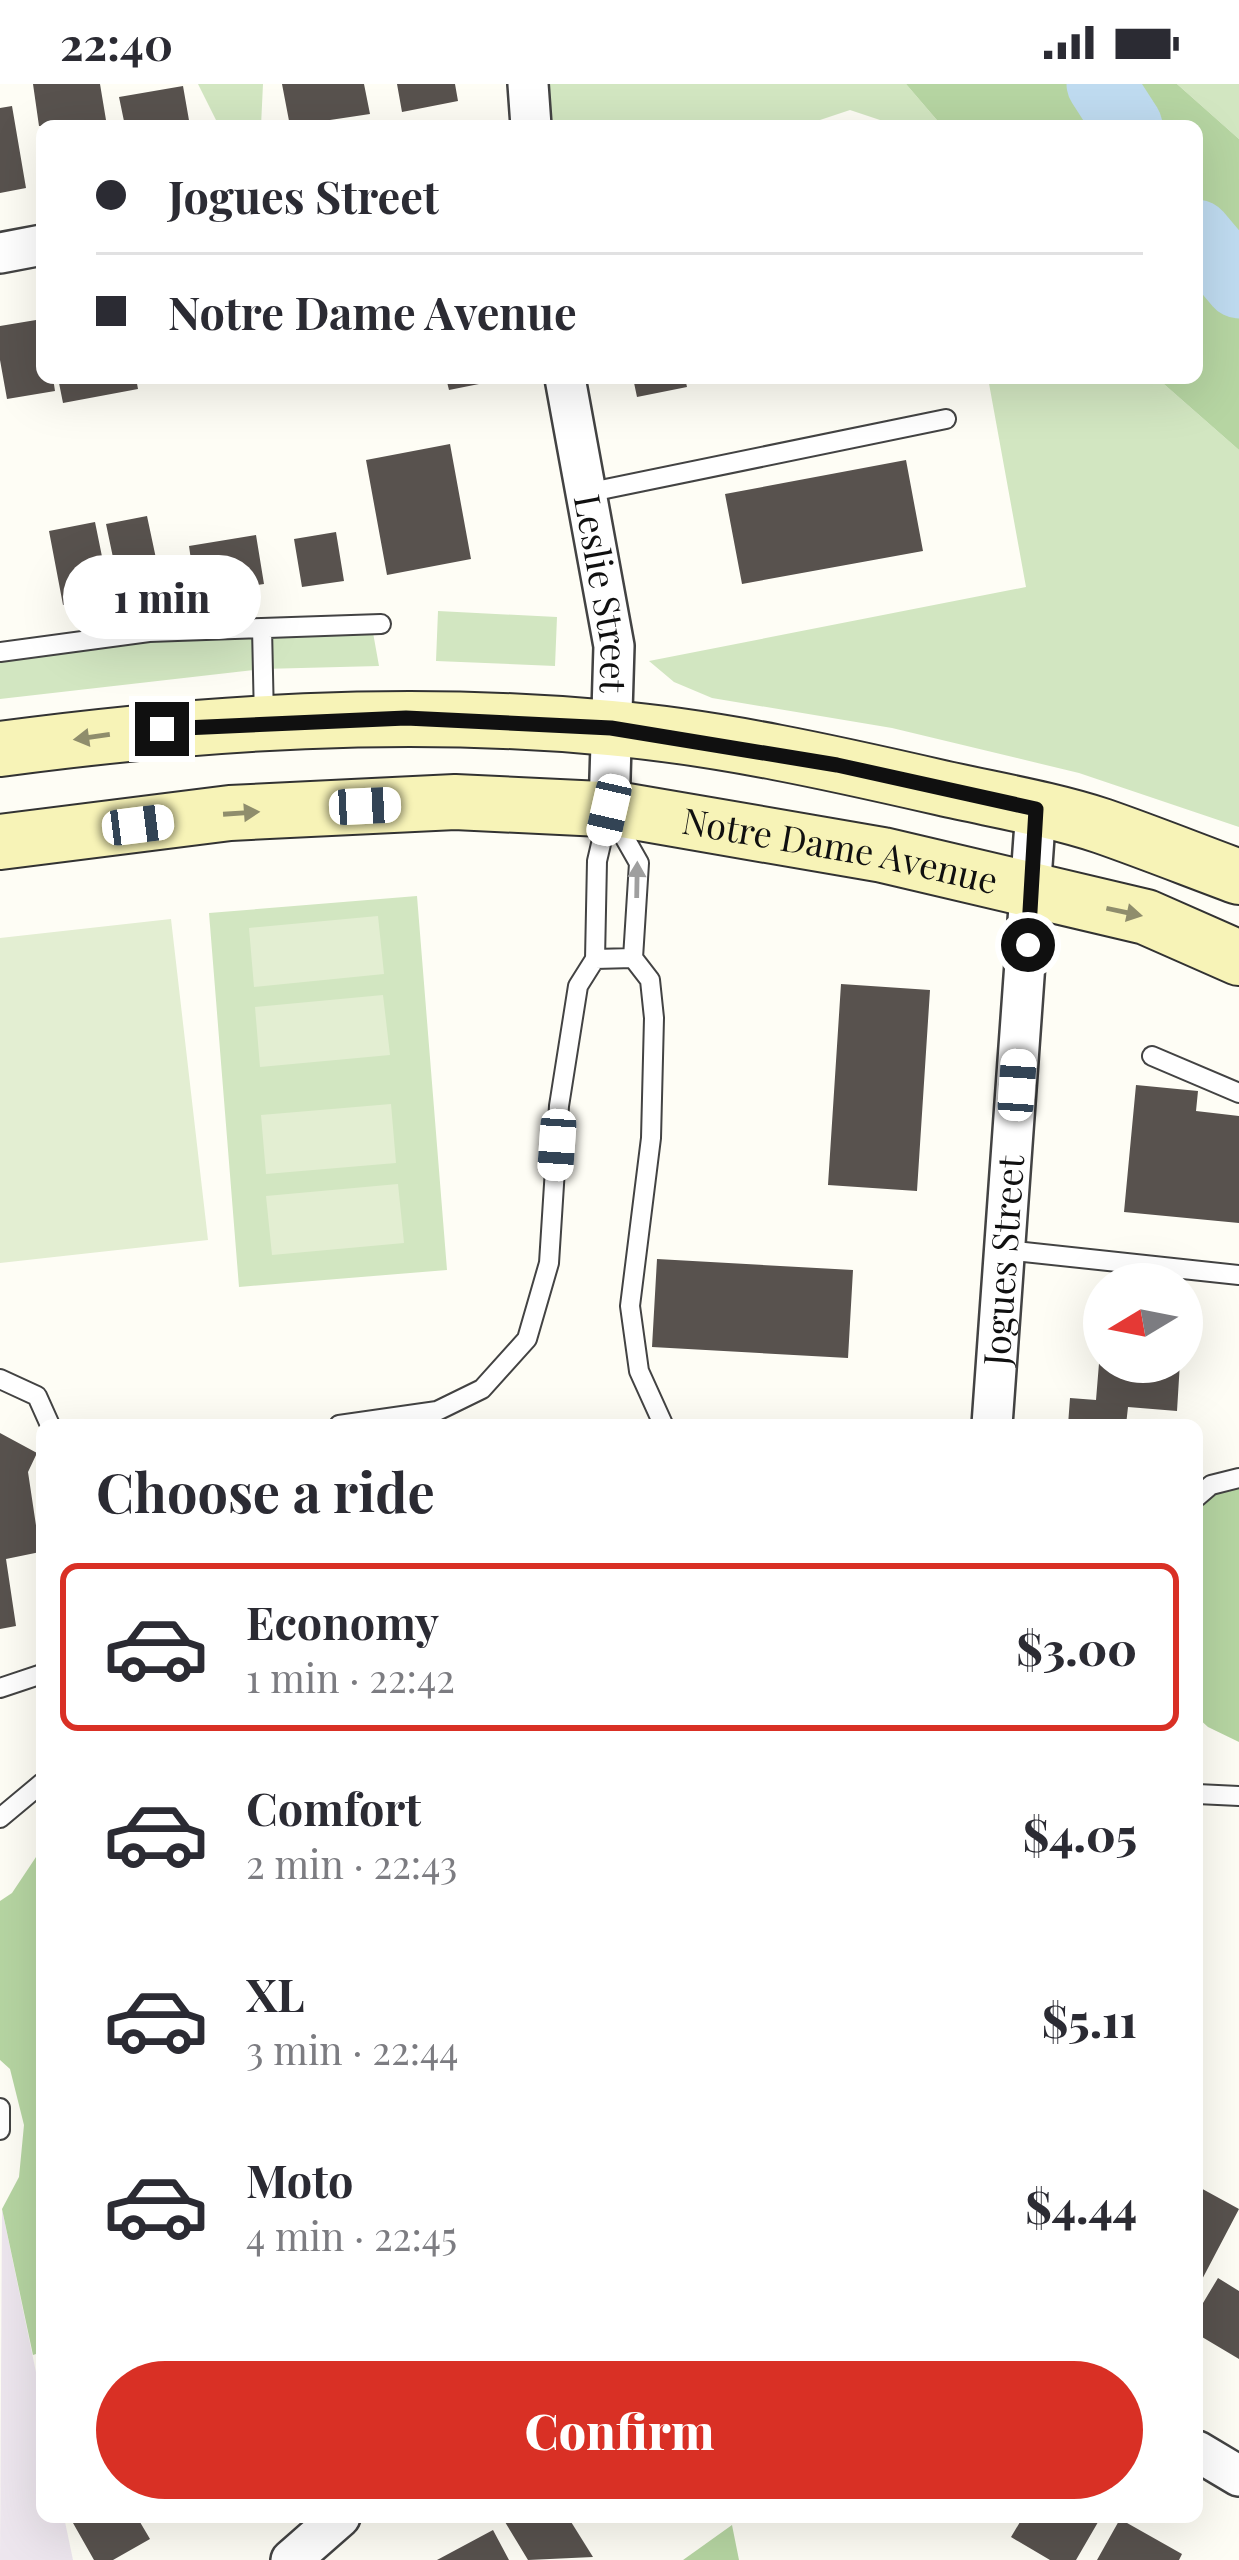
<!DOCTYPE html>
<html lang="en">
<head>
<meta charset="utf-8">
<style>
	body { margin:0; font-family:"Playfair Display",serif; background:#f7f7f7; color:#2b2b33; height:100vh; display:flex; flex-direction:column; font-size:45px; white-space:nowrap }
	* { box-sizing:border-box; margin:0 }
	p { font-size:39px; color:#7c7c81 }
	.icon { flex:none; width:66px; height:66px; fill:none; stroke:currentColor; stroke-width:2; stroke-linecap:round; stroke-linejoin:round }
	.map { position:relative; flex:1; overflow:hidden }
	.details { position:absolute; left:36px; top:1335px; width:1167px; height:1104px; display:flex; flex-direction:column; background:#fff; border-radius:18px; box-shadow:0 12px 48px #0002 }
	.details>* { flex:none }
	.guide { position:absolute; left:36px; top:36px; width:1167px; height:264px; border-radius:18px; box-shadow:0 12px 48px #0002; display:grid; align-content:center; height:264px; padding:0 60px; background:#fff }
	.needle { width:78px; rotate:260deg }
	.buttons { position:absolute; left:1083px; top:1179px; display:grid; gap:24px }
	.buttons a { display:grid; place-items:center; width:120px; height:120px; border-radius:50%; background:#fff; box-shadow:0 12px 48px #0002; font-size:60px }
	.end { position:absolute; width:54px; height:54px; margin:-27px; border:15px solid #101010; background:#fff; box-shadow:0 0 0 6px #fff }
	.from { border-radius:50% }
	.bubble { position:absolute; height:84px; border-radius:42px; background:#fff; box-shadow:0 12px 48px #0002; font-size:39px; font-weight:800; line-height:84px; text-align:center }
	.car { position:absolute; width:36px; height:72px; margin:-36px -18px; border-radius:15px; box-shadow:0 0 9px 3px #0007; background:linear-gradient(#fff 24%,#345 0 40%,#fff 0 76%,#345 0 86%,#fff 0) }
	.guide b { display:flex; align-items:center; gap:42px; height:114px; font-size:45px }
	.guide b+b { border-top:3px solid #e1e1e2 }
	.guide i { width:30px; height:30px; background:#2b2b33 }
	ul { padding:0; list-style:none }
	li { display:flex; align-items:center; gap:36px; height:168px; margin:0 24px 18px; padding:0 36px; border:6px solid transparent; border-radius:18px }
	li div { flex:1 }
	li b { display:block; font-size:45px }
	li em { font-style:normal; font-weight:800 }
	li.current { border-color:#d93025 }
	li>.icon { width:108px; height:108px; stroke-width:1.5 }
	h2 { padding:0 60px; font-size:54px; line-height:144px }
	.cta { display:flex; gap:24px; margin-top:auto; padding:24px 60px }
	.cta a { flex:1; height:138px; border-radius:72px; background:#d93025; color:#fff; font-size:48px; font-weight:800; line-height:138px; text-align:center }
	.status { display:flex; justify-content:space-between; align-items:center; height:84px; padding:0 60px; background:#fff; direction:ltr }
	.status svg { height:33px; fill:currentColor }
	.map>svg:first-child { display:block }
	.industrial { fill:#ede6ee }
	.green { fill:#d2e6c1 }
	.forest { fill:#b6d5a2 }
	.pitch { fill:#e3eed2 }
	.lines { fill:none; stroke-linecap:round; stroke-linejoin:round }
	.river { stroke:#bfdbf0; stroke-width:69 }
	.building { fill:#58524e }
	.lane-casing { stroke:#434343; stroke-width:22 }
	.street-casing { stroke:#434343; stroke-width:44 }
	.secondary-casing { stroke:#323232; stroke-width:58 }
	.lane { stroke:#fff; stroke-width:18 }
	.street { stroke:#fff; stroke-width:39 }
	.secondary { stroke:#f7f3b7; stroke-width:54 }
	.oneway { fill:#8f8d6c }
	.oneway2 { fill:#9f9f9f }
	.route { stroke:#101010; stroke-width:15 }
	.labels { text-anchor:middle; stroke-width:12; stroke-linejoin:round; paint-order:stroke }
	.street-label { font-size:36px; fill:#101010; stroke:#fff }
</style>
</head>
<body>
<div class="status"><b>22:40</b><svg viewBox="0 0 49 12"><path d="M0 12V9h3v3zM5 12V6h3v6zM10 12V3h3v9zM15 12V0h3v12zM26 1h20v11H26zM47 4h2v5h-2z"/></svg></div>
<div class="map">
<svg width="1239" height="2476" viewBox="0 0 1239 2476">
	<rect width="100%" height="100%" fill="#fefdf5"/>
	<!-- industrial -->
	<path class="industrial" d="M2,2125L42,2317V2433H64L73,2476H0Z"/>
	<!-- green -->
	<path class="green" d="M198,0H263L261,42H219Z
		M530,0H906L942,42H898L850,26L802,42H534Z
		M1177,0H1239V55Z
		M988,294H1157L1239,366V743L1079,689L892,644L712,614L674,598L649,577L1026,503Z
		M438,527L557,533L555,582L436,577Z
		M372,543L379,582L262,585L0,615V571L149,550Z
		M417,812L447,1186L239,1203L209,829Z"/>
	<!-- forest -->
	<path class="forest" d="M906,0H1177L1239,55V366L1157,294H1197V42H942Z
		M1239,1399V1658L1208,1643L1197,1633V1417Z
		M42,1764V2268L33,2271L2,2125L19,2093L24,2041L10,1985L0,1976V1817L12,1809Z
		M732,2441L739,2476H683Z"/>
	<!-- pitch -->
	<path class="pitch" d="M378,832L384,890L254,903L249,844Z
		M171,835L208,1156L0,1179V854Z
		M383,911L390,971L260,983L255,923Z
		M391,1020L396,1079L266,1090L261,1031Z
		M398,1100L404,1159L272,1171L266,1112Z"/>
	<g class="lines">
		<!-- river -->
		<path class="river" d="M1101,0L1128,42
			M1197,150L1239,200"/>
	</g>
	<!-- building -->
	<path class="building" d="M33,0H100L107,42H39Z
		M282,0H364L370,30L290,42Z
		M397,0H455L458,17L402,28Z
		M183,2L190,42H125L119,13Z
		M12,22L26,104L0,109V24Z
		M42,235V294H53L55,307L7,315L0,276V242Z
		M58,294H136L138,305L63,319Z
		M446,294H498L499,296L449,306Z
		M633,294H685L687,303L637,313Z
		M450,360L471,475L387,491L366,376Z
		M906,376L923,467L742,500L725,410Z
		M147,432L161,498L120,507L106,440Z
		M95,438L110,512L63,521L49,447Z
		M336,448L344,497L302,503L294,455Z
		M256,451L264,500L196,511L189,462Z
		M841,900L930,906L917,1107L828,1101Z
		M1136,1001L1198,1007L1196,1027L1239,1032V1139L1124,1128Z
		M657,1175L853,1186L848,1274L652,1263Z
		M1101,1255H1104V1278H1180L1177,1327L1128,1323L1126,1341H1068L1070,1314L1096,1316Z
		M0,1349L37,1369L28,1388L40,1468L6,1475L16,1542L0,1545Z
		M1197,2102L1239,2125L1197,2205Z
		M1218,2194L1239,2207V2275L1197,2250V2229Z
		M83,2433H137L150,2455L113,2476H94L73,2439Z
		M502,2433H568L593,2473L528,2476Z
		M1023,2433H1101L1076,2476H1050L1011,2453Z
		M1120,2435L1182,2470L1179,2476H1097Z
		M493,2446L509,2476H437Z"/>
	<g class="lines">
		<!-- lane casing -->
		<g class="lane-casing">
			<path id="lane" d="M586,409L946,335
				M262,544L264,635
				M0,568L149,548L381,540
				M614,735L639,779L633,874
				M595,875L597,777L608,730
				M1152,972L1239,1009
				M1005,1166L1239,1191
				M0,1295L37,1312L50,1341
				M339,1341L437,1327L482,1305L527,1255L549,1179L559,1022L578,902L595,875L633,874L650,896L654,934L651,1054L630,1222L639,1287L663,1340
				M1197,1413L1211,1401L1239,1394
				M0,1604L42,1590
				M1197,1710L1239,1712
				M0,1734L42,1699
				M0,2024V2046"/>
		</g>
		<!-- street casing -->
		<g class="street-casing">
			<g id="street">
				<path d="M528,0L531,42"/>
				<path d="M0,169L42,161"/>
				<path id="s1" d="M565,294L614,562L609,726"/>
				<path id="s2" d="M992,1341L1036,725"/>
				<path d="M1197,2367L1239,2392"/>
				<path d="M291,2476L340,2433"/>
			</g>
		</g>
		<!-- secondary casing -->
		<g class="secondary-casing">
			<g id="secondary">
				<path d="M0,665C202,638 406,625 610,644C721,654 833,679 942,704C995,716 1050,725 1102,742C1148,758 1193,776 1239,793"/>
				<path id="s3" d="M0,758L230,729L455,718L622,726L883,771L1146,833L1239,874"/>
			</g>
		</g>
		<!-- lane -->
		<use href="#lane" class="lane"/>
		<!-- street -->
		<use href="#street" class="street"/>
		<!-- secondary -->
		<use href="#secondary" class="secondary"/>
	</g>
	<!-- one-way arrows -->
	<defs><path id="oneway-solid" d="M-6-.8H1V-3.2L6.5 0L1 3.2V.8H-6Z" transform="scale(3)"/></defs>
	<g class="oneway">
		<use href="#oneway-solid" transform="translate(92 653) rotate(172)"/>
		<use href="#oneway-solid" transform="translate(241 729) rotate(-4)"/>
		<use href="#oneway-solid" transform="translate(1124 828) rotate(12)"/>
	</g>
	<use class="oneway2" href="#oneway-solid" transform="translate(637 796) rotate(-89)"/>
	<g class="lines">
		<!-- route -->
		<path class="route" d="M162,645L406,634L611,644L837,681L1036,725L1028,861"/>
	</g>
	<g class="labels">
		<!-- street labels -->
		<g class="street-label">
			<text dy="13" stroke="none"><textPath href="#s1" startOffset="219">Leslie Street</textPath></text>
			<text dy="13" stroke="none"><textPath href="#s3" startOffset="846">Notre Dame Avenue</textPath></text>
			<text dy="13" stroke="none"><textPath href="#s2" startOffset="165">Jogues Street</textPath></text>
		</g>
	</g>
</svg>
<div class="buttons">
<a><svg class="needle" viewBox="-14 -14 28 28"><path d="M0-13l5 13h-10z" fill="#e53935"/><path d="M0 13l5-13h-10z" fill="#7c7c81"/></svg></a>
</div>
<i class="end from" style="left:1028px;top:861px"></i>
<i class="end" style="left:162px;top:645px"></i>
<div class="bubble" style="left:63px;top:471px;width:198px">1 min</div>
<i class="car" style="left:365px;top:722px;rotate:87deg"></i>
<i class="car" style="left:609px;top:726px;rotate:193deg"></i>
<i class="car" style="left:138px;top:741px;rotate:83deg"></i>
<i class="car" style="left:1017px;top:1001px;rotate:4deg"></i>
<i class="car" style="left:557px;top:1061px;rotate:184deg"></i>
<div class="guide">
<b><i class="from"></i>Jogues Street</b>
<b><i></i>Notre Dame Avenue</b>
</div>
<section class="details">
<h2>Choose a ride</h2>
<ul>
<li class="current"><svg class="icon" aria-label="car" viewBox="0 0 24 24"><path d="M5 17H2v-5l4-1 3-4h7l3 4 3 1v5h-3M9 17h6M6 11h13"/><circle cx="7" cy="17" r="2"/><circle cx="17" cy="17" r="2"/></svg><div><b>Economy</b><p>1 min · 22:42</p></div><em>$3.00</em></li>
<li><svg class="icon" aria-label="car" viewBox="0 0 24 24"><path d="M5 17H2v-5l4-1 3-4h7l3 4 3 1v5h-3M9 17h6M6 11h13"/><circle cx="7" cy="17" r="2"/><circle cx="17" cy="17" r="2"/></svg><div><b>Comfort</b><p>2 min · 22:43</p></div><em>$4.05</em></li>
<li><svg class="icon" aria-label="car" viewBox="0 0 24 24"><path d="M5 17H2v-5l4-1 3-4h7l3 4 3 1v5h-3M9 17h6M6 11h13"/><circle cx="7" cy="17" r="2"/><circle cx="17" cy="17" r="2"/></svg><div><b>XL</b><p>3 min · 22:44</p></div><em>$5.11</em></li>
<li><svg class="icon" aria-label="car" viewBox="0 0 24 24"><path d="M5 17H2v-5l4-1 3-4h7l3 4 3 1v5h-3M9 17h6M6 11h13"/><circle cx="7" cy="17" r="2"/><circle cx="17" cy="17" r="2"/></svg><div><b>Moto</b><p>4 min · 22:45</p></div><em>$4.44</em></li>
</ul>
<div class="cta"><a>Confirm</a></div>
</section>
</div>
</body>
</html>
